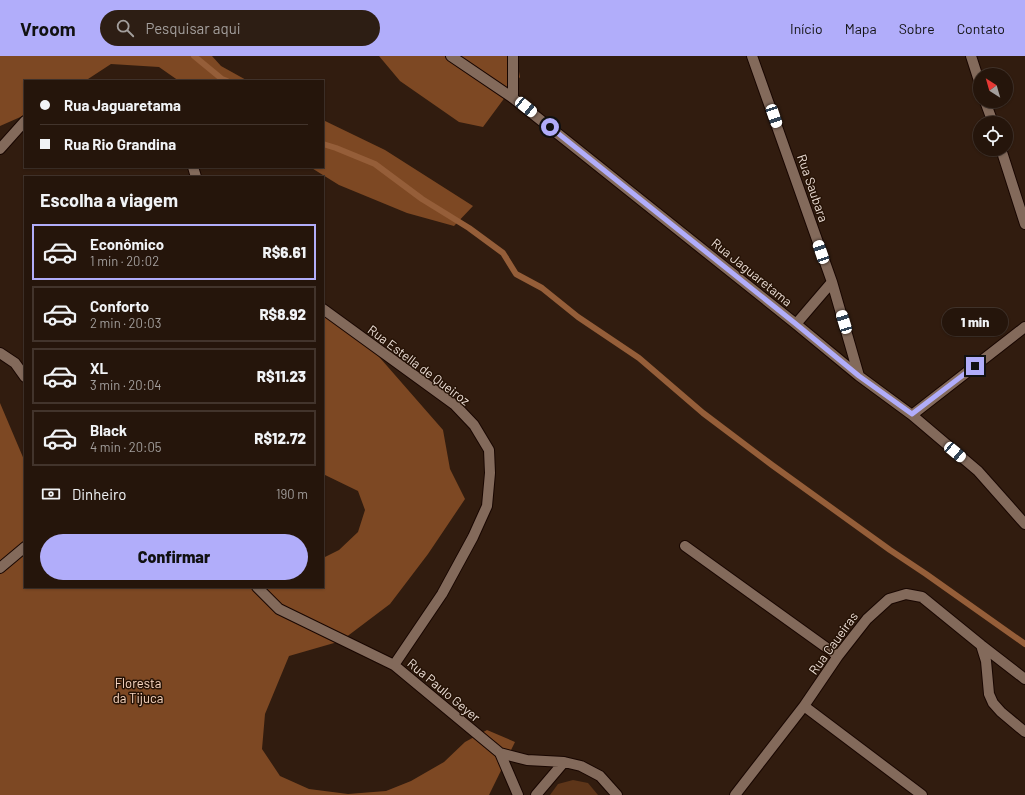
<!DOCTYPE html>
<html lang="pt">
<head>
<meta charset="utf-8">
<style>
	body { margin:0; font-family:Barlow,sans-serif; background:#2d1e14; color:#f1f3f6; height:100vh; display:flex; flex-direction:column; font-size:15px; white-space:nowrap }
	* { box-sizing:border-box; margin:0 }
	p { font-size:13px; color:#a39f9d }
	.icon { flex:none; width:22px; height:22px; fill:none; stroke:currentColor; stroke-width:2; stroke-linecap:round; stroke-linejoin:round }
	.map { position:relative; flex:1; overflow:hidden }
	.sheet { position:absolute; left:24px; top:120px; width:300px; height:412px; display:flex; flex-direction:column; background:#25150b; border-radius:0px; box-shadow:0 1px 3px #0004,0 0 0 1px #42342c }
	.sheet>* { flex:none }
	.guide { position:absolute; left:24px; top:24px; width:300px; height:88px; border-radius:0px; box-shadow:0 1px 3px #0004,0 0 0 1px #42342c; display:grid; align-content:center; height:88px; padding:0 16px; background:#25150b }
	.needle { width:26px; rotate:323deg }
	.buttons { position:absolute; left:973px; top:12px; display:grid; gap:8px }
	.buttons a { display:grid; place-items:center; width:40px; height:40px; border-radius:50%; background:#25150b; box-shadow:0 1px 3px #0004,0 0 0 1px #42342c; font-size:20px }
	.end { position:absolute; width:18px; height:18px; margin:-9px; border:5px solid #b1adfa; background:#111; box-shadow:0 0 0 2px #111 }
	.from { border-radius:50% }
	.bubble { position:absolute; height:28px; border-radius:14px; background:#25150b; box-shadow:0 1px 3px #0004,0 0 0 1px #42342c; font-size:13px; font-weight:800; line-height:28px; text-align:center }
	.car { position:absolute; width:12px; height:24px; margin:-12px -6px; border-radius:5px; box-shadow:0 0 3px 1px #0007; background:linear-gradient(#fff 24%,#345 0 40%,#fff 0 76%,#345 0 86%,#fff 0) }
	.guide b { display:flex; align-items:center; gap:14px; height:38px; font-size:15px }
	.guide b+b { border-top:1px solid #42342c }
	.guide i { width:10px; height:10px; background:#f1f3f6 }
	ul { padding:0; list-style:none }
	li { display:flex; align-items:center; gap:12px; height:56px; margin:0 8px 6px; padding:0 8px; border:2px solid #42342c; border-radius:0px }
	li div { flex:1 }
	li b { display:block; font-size:15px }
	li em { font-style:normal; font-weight:800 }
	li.current { border-color:#b1adfa }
	li>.icon { width:36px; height:36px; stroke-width:1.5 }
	h2 { padding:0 16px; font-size:18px; line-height:48px }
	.pay { display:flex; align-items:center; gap:10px; height:44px; padding:0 16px; font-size:15px }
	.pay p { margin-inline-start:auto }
	.button { display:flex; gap:8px; margin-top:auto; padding:8px 16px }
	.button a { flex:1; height:46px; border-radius:24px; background:#b1adfa; color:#111; font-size:16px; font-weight:800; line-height:46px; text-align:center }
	header { display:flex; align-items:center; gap:24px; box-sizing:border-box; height:56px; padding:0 20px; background:#b1adfa; color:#111 }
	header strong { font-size:19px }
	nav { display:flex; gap:22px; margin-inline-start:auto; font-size:14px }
	.search { width:280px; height:36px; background:#2d1e14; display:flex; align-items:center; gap:10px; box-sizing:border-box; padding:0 14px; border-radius:22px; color:#a39f9d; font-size:15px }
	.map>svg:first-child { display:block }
	.green { fill:#5d3519 }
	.forest { fill:#7d4823 }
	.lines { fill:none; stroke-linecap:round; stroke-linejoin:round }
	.stream { stroke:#955e39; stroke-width:6 }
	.street-casing { stroke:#180600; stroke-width:12 }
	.street { stroke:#836a5b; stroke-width:10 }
	.route { stroke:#b1adfa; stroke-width:5 }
	.labels { text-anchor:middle; stroke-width:3; stroke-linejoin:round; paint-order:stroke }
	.street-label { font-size:13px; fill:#ebddd5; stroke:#261306 }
	.park-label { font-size:13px; fill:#f9d7c2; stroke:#261306 }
</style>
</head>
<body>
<header>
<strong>Vroom</strong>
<div class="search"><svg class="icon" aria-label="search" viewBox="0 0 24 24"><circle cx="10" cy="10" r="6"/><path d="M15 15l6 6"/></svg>Pesquisar aqui</div>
<nav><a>Início</a><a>Mapa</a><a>Sobre</a><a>Contato</a></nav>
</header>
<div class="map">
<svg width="1025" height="739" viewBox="0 0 1025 739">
	<rect width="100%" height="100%" fill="#311c0f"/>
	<!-- green -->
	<path class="green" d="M573,724L588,727L598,739H550L558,728Z"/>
	<!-- forest -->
	<path class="forest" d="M0,0H212L221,10L248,25H179L159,11L111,8L85,25H25V59L0,70Z
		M379,0H516L520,21L483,71L459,66L400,25Z
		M323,64L385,94L473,150L454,170L407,157L339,129L310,111H323Z
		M323,251L360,279L443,374L450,413L465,443L428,498L390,548L341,585L289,600L265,658L262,693L280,720L309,733L348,738L386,735L411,725L444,706L465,686L487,674L515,686L489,739H0V347L25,406V531H323V502L339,494L358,476L365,454L358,435L323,418Z"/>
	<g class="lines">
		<!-- stream -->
		<path class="stream" d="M194,0L222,23L227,25
			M323,88L336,92L375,108L422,143L469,172L503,197L516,218L542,232L578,261L639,302L703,357L772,409L890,494L926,518L1025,588"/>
		<!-- street casing -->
		<g class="street-casing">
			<path id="street" d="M451,0L513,42L796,268L859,320L912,359L978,415L1025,468
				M513,0V42
				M752,0L832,226L859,320
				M971,0L980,28
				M985,45L993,67
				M0,93L25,65
				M1001,93L1025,168
				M193,111L196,121
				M323,253L455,349L474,369L489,394L490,417L487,450L473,481L442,538L394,609
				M796,268L832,226
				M0,297L15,307L25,321
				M912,359L1025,271
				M685,490L838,600
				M0,512L25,491
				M257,531L279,553L394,609L500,697L527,704L564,706L581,710L600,720L617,739
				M981,589L986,605L989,638L993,647L1001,656L1025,676
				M804,650L922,739
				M500,697L518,739
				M536,739L564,706
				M735,739L804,650L838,600L867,563L889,543L906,538L922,541L981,589L1025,623"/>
		</g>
		<!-- street -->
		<use href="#street" class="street"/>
	</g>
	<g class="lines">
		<!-- route -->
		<path class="route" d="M550,71L796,268L859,320L912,358L975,310"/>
	</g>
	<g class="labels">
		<!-- street labels -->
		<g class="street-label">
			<text transform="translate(813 132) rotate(71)" y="5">Rua Saubara</text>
			<text transform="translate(752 216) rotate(39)" y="5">Rua Jaguaretama</text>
			<text transform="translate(419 309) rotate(37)" y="5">Rua Estella de Queiroz</text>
			<text transform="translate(833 587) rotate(-54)" y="5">Rua Caueiras</text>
			<text transform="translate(444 634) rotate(40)" y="5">Rua Paulo Geyer</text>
		</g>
		<!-- park labels -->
		<g class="park-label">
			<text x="138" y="632">Floresta<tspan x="138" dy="15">da Tijuca</tspan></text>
		</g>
	</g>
</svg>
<div class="buttons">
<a><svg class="needle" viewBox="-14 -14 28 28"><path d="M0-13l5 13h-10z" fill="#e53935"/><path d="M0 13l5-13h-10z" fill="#a39f9d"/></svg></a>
<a><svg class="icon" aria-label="locate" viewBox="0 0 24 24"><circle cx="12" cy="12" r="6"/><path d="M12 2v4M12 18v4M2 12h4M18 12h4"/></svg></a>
</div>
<i class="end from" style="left:550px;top:71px"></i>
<i class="end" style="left:975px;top:310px"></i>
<div class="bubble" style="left:942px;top:252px;width:66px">1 min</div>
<i class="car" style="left:526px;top:51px;rotate:129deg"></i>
<i class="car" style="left:774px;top:60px;rotate:161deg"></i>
<i class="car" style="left:821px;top:196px;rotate:341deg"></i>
<i class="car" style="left:844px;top:266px;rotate:343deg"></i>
<i class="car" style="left:955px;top:396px;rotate:130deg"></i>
<div class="guide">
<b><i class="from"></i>Rua Jaguaretama</b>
<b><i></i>Rua Rio Grandina</b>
</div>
<section class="sheet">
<h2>Escolha a viagem</h2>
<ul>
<li class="current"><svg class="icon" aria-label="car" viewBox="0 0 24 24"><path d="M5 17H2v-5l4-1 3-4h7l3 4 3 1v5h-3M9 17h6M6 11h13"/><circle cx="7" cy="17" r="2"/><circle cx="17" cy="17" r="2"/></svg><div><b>Econômico</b><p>1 min · 20:02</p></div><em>R$6.61</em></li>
<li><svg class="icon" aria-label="car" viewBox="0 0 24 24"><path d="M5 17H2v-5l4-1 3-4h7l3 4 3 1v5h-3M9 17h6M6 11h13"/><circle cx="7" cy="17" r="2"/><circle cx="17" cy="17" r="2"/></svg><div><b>Conforto</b><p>2 min · 20:03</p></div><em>R$8.92</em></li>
<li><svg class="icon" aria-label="car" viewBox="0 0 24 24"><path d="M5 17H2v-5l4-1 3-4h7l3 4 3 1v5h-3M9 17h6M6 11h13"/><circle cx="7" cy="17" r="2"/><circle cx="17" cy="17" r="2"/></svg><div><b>XL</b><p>3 min · 20:04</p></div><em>R$11.23</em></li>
<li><svg class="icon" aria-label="car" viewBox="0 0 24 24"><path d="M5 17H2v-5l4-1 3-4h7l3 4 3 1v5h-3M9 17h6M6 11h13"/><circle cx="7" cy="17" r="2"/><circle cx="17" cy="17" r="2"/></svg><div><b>Black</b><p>4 min · 20:05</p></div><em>R$12.72</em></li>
</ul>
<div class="pay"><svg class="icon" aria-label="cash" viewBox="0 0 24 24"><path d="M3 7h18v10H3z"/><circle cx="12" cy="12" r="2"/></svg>Dinheiro<p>190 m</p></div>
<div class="button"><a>Confirmar</a></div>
</section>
</div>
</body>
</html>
